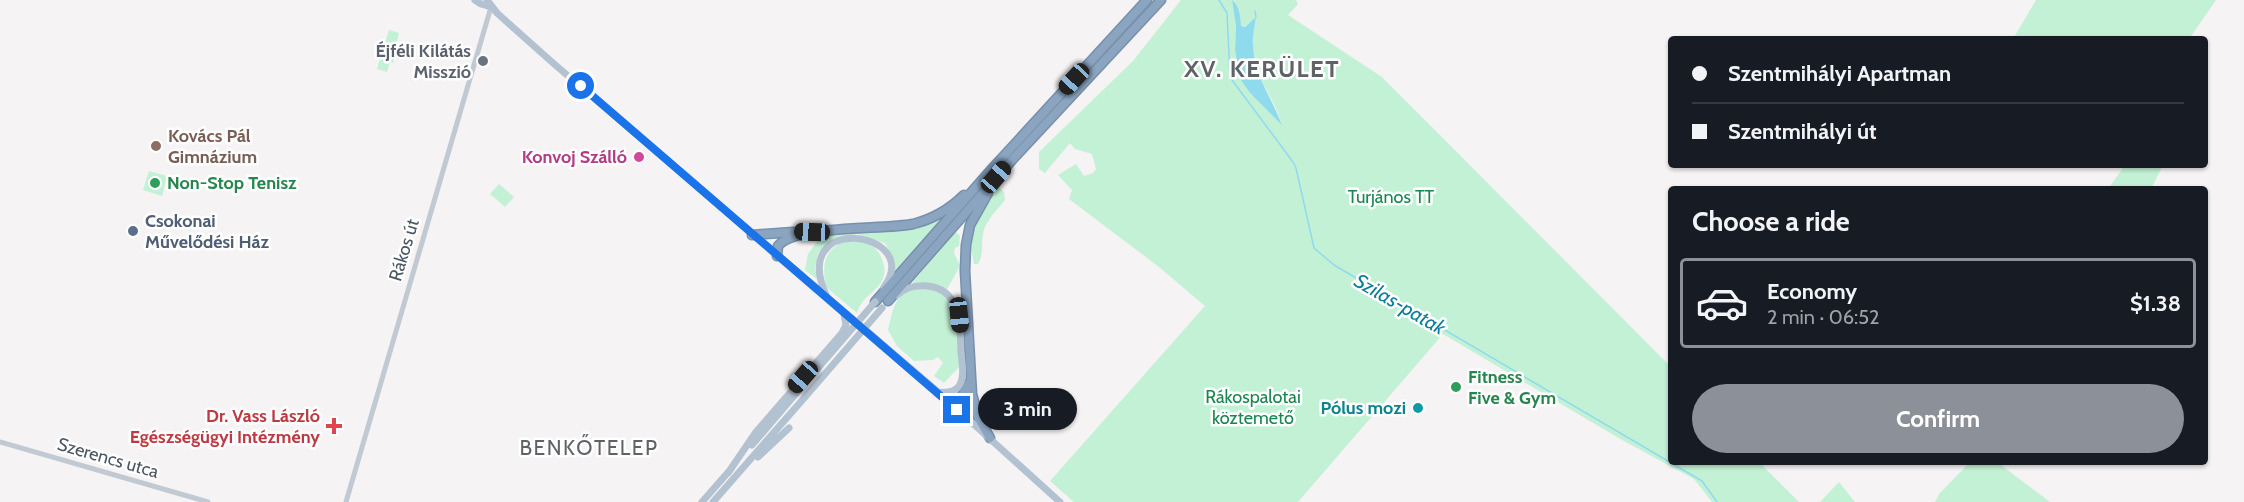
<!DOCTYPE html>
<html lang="en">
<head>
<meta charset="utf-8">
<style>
	body { margin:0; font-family:Cabin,sans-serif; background:#20242c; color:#f1f3f6; height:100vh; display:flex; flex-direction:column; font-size:22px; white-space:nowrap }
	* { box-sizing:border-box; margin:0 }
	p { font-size:20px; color:#9ea1a6 }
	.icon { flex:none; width:33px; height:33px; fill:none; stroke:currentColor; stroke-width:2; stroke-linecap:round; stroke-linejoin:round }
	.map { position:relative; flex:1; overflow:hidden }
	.sheet { position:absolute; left:1668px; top:186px; width:540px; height:279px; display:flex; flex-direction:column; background:#171b24; border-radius:6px; box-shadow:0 2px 4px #0004 }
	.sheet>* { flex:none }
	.hud { position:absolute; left:1668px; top:36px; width:540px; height:132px; border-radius:6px; box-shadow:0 2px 4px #0004; display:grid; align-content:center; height:132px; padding:0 24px; background:#171b24 }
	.end { position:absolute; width:27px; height:27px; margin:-14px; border:8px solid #1a73e8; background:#fff; box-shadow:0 0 0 3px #fff }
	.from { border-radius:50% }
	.bubble { position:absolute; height:42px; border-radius:21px; background:#171b24; box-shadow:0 2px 4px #0004; font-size:20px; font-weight:700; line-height:42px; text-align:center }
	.car { position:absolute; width:18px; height:36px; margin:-18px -9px; border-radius:8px; box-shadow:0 0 4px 2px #0007; background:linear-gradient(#222 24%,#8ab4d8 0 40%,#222 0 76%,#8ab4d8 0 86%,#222 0) }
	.hud b { display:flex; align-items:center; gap:21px; height:57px; font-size:22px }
	.hud b+b { border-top:2px solid #363941 }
	.hud i { width:15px; height:15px; background:#f1f3f6 }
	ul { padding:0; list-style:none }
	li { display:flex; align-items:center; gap:18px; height:90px; margin:0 12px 9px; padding:0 12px; border:3px solid transparent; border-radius:6px }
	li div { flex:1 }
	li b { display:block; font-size:22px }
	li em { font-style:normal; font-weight:700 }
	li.current { border-color:#8c9099 }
	li>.icon { width:54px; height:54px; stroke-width:1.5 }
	h2 { padding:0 24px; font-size:27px; line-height:72px }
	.action { display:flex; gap:12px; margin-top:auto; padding:12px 24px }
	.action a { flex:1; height:69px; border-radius:36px; background:#8c9099; color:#fff; font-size:24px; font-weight:700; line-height:69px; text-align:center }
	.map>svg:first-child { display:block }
	.green { fill:#c3f1d5; fill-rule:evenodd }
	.water { fill:#90daee }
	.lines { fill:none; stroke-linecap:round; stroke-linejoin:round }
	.stream { stroke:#90daee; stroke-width:1.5 }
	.highway-casing { stroke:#7690ad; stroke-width:11 }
	.minor { stroke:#c1cad2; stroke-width:5 }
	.major { stroke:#b3c2d1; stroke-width:7 }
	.highway { stroke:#8ba5c1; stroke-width:8 }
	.major-bridge { stroke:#b3c2d1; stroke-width:7 }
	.route { stroke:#1a73e8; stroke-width:8 }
	.worship-dot { fill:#6b7280; stroke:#fff; stroke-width:2 }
	.education-dot { fill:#8d6e63; stroke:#fff; stroke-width:2 }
	.hotel-dot { fill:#d1479c; stroke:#fff; stroke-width:2 }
	.leisure-dot { fill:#2e9e5b; stroke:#fff; stroke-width:2 }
	.service-dot { fill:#5c6f8a; stroke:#fff; stroke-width:2 }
	.culture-dot { fill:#0f9aa8; stroke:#fff; stroke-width:2 }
	.health-dot { fill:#e0444e; stroke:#fff; stroke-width:2 }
	.labels { text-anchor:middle; stroke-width:5; stroke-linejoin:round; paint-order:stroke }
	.worship-label { font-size:18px; font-weight:bold; fill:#5b616d; stroke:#fff; text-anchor:end }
	.education-label { font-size:18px; font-weight:bold; fill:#785e54; stroke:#fff; text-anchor:start }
	.hotel-label { font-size:18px; font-weight:bold; fill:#b23c85; stroke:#fff; text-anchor:end }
	.leisure-label { font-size:18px; font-weight:bold; fill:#27864d; stroke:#fff; text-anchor:start }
	.park-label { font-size:18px; fill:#17864f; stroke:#fff }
	.service-label { font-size:18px; font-weight:bold; fill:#4e5e75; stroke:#fff; text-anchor:start }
	.street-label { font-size:18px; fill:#4a5661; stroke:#fff }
	.culture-label { font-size:18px; font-weight:bold; fill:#0d838f; stroke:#fff; text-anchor:end }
	.health-label { font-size:18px; font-weight:bold; fill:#be3a42; stroke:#fff; text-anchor:end }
	.water-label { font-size:20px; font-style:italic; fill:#0c7c9b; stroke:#fff }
	.quarter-label { font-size:21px; letter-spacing:1.5px; fill:#5f6368; stroke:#fff }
	.district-label { font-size:24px; font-weight:bold; letter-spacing:1.5px; fill:#5f6368; stroke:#fff }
</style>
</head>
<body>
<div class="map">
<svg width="2244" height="502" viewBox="0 0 2244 502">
	<rect width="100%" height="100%" fill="#f5f3f3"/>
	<!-- green -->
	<path class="green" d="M1181,0H1296L1298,4L1288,15L1382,77L1671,367V462H1759L1799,502H1712L1694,479L1622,440L1443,334L1298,502H1074L1050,481L1205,306L1159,267L1069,199L1072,190L1058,175L1076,164L1084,176L1093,173L1096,169L1092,154L1075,149L1070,143L1045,173L1039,169V152L1133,61ZM1232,1L1240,26L1244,27L1256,18C1255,28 1252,37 1252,47C1254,75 1274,98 1282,124L1250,93L1240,79L1235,50L1236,27Z
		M2036,0H2216L2189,39H2013Z
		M389,30L399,33L396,45L398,46L393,63L390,62L387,72L377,69Z
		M2125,165H2163L2151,189H2108Z
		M149,171L167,176L162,196L143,190Z
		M499,184L514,197L505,207L490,194Z
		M998,186L1004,192L1005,200C997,210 985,221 983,234C981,245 984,254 978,264H974L971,247L972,231Z
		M944,213L943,218L894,272L892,256L885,243L857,234L826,244L818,253L815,269L818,280L805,270L808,254L818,240L838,233L879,231Z
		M955,231L960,236L959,246L955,248L954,253L960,266L946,291L928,283L913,284V282Z
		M846,240C861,242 874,241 881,257C895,288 863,290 857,313L826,287C822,265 823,251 846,240Z
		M929,287C965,303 958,331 961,365L944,383L934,376L943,363L938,357L933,360L914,361L897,346L888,330C896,298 894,293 929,287Z
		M1970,462H1997L2050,502H1935L1939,494Z
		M1839,482L1855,502H1820Z"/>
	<!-- water -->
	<path class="water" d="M1232,0C1240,7 1240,16 1241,26L1245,27L1256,17C1255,27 1252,36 1253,45C1253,73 1273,100 1282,125L1250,93L1240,79L1235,50L1236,27Z"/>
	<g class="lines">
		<!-- stream -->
		<path class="stream" d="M1219,0L1227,13L1230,75L1232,80L1293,162L1296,168L1314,248L1334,265L1702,481L1717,502
			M1255,11L1256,17"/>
		<!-- highway casing -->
		<g class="highway-casing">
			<path id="highway" d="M988,193L970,225L966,245L965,271L972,394L978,417L990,438
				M752,235L793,232
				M777,256L778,246C794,225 884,230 913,224C933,219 950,209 964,195
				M888,301L1012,160L1161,0
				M875,302L991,170L1147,0
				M950,403L960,399L969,383"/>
		</g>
		<!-- minor -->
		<path class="minor" d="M0,442L208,502
			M346,502L491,7"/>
		<!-- major -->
		<path class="major" d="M475,0L481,4L491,7
			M487,0L497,13L553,63L938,392L1060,502
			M897,295C905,288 916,285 927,286C962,289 960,327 961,353C962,363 965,377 959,386C954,393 946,393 938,392
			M827,297C786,210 925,231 884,287
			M752,445L799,390
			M758,457L789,428
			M728,473L756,432L842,333L846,325L844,314
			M702,502L731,469
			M713,502L805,397"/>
		<!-- highway -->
		<use href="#highway" class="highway"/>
		<!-- major-bridge -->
		<path class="major-bridge" d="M799,390L875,302
			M805,397L882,308"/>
	</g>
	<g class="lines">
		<!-- route -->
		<path class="route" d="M581,86L957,410"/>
	</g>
	<!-- markers -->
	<circle class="worship-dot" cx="483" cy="61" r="6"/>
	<circle class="education-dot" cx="156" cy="146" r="6"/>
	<circle class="hotel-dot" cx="639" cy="157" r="6"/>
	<g class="leisure-dot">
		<circle cx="155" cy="183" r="6"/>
		<circle cx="1456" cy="387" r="6"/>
	</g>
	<circle class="service-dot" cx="133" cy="231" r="6"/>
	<circle class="culture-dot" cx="1418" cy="408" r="6"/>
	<path class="health-dot" d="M331 417h6v6h6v6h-6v6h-6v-6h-6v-6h6z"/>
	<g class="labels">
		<!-- worship labels -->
		<g class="worship-label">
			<text x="471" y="57">Éjféli Kilátás<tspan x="471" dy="21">Misszió</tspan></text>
		</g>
		<!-- education labels -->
		<g class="education-label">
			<text x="168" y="142">Kovács Pál<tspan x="168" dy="21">Gimnázium</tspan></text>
		</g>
		<!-- hotel labels -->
		<g class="hotel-label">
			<text x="627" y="163">Konvoj Szálló</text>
		</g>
		<!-- leisure labels -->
		<g class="leisure-label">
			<text x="167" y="189">Non-Stop Tenisz</text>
			<text x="1468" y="383">Fitness<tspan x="1468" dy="21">Five &amp; Gym</tspan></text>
		</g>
		<!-- park labels -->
		<g class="park-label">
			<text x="1391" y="203">Turjános TT</text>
			<text x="1253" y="403">Rákospalotai<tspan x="1253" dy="21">köztemető</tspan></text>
		</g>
		<!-- service labels -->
		<g class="service-label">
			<text x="145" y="227">Csokonai<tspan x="145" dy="21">Művelődési Ház</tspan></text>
		</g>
		<!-- street labels -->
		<g class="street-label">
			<text transform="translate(404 250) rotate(-73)" y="6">Rákos út</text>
			<text transform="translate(108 458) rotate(16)" y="6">Szerencs utca</text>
		</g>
		<!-- culture labels -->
		<g class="culture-label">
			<text x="1406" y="414">Pólus mozi</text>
		</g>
		<!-- health labels -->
		<g class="health-label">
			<text x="320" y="422">Dr. Vass László<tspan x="320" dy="21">Egészségügyi Intézmény</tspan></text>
		</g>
		<!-- water labels -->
		<g class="water-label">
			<text transform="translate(1400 304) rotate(30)" y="7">Szilas-patak</text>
		</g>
		<!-- quarter labels -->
		<g class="quarter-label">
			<text x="589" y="455">BENKŐTELEP</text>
		</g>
		<!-- district labels -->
		<g class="district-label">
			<text x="1262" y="77">XV. KERÜLET</text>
		</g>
	</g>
</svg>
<i class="end from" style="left:581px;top:86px"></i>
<i class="end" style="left:957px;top:410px"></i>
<div class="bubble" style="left:978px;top:388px;width:99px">3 min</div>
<i class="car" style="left:1074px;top:79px;rotate:223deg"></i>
<i class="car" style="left:996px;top:177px;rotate:41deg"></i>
<i class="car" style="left:812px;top:232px;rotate:272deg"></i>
<i class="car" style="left:959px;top:315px;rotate:174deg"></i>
<i class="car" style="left:803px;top:377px;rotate:221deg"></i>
<div class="hud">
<b><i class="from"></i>Szentmihályi Apartman</b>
<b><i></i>Szentmihályi út</b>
</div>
<section class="sheet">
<h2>Choose a ride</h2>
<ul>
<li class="current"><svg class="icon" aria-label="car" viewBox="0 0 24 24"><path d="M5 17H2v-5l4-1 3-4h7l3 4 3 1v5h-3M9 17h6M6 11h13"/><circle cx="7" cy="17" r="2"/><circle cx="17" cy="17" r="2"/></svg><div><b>Economy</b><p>2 min · 06:52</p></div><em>$1.38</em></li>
</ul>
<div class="action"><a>Confirm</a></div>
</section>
</div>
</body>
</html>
